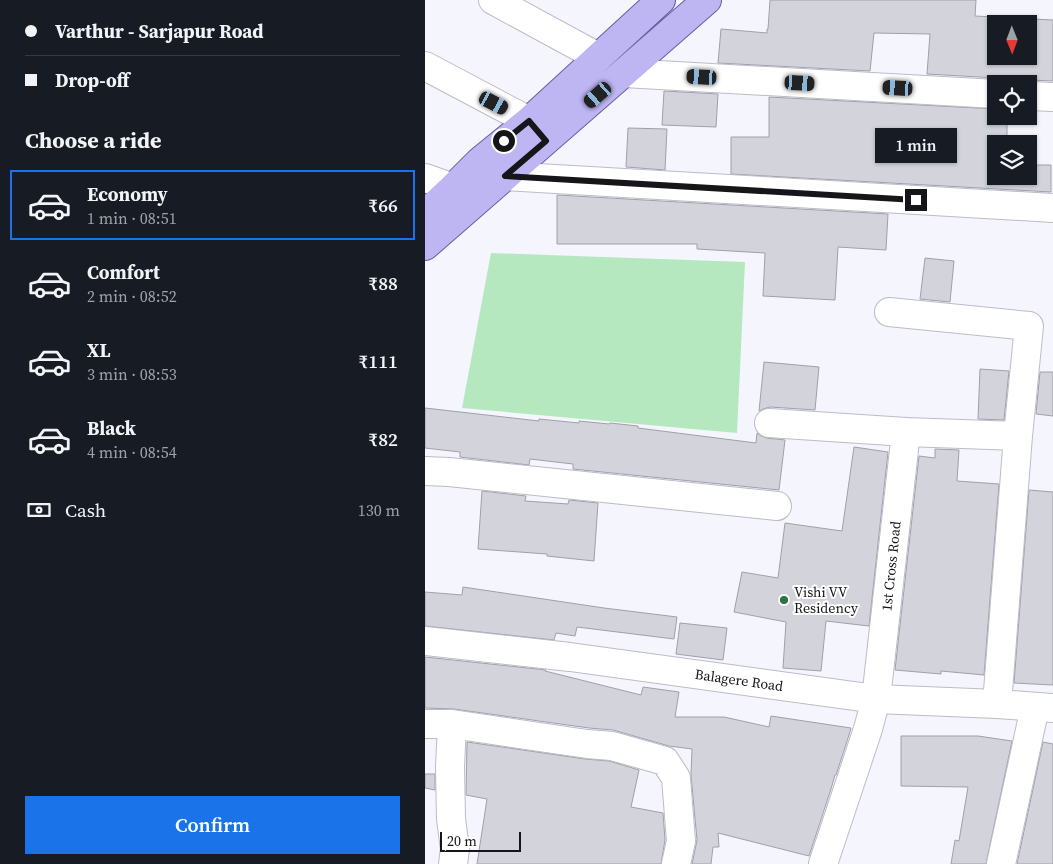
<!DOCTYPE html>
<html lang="en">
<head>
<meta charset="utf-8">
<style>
	body { margin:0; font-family:"Source Serif 4",serif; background:#20242c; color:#f1f3f6; height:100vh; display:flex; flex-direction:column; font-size:19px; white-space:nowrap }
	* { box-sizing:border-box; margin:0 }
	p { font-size:16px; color:#9ea1a6 }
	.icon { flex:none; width:28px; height:28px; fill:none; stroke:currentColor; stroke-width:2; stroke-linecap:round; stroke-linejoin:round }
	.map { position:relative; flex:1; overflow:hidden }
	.panel { display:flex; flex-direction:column; background:#171b24; width:425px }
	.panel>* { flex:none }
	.guide { display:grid; align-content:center; height:110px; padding:0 25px; background:#171b24 }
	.needle { width:32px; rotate:179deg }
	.buttons { position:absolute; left:562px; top:15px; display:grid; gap:10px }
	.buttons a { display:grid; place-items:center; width:50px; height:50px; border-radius:0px; background:#171b24; box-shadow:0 1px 4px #0004; font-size:25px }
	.scale { position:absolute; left:15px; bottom:12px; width:81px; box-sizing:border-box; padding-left:5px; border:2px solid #161519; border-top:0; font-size:14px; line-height:18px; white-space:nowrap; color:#161519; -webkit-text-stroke:4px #fff; paint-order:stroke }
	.end { position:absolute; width:22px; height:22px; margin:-11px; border:6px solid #161519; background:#fff; box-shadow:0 0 0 2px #fff }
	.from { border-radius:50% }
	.bubble { position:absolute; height:35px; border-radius:0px; background:#171b24; box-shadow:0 1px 4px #0004; font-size:16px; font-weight:600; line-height:35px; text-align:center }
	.car { position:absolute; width:15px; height:30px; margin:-15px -8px; border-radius:6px; box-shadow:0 0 4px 1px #0007; background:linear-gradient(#222 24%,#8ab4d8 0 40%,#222 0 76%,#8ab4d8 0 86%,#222 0) }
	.guide b { display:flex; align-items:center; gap:18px; height:48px; font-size:19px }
	.guide b+b { border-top:1px solid #363941 }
	.guide i { width:12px; height:12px; background:#f1f3f6 }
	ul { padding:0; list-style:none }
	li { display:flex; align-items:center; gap:15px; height:70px; margin:0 10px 8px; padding:0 15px; border:2px solid transparent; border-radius:0px }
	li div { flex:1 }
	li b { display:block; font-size:19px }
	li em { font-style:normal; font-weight:600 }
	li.current { border-color:#1a73e8 }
	li>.icon { width:45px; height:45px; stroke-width:1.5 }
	h2 { padding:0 25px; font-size:22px; line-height:60px }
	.pay { display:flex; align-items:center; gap:12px; height:55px; padding:0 25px; font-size:19px }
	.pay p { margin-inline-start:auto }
	.cta { display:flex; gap:10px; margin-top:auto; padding:10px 25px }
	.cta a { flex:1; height:58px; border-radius:0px; background:#1a73e8; color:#fff; font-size:20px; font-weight:600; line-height:58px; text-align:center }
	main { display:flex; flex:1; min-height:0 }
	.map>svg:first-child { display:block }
	.green { fill:#b5e8bf }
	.building { fill:#d3d3dc; stroke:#a0a0a9; fill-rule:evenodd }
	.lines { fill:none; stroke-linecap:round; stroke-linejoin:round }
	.minor-casing { stroke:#bdbcc6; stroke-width:30 }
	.tertiary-casing { stroke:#bdbcc6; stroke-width:30 }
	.primary-casing { stroke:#675da2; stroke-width:30 }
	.minor { stroke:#fff; stroke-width:28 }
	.tertiary { stroke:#fff; stroke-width:28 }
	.primary { stroke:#beb5f3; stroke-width:28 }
	.route { stroke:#161519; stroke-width:6 }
	.poi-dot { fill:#2b7340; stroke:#fff; stroke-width:2 }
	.labels { text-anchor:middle; stroke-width:4; stroke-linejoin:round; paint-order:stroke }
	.street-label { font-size:14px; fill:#161519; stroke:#fff }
	.poi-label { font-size:14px; fill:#161519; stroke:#fff; text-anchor:start }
</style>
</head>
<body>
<main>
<section class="panel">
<div class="guide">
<b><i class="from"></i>Varthur - Sarjapur Road</b>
<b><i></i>Drop-off</b>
</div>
<h2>Choose a ride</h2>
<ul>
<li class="current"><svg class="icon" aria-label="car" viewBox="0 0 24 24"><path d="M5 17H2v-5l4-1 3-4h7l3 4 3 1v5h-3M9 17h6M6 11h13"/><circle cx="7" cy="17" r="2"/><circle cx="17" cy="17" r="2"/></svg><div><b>Economy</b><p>1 min · 08:51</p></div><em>₹66</em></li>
<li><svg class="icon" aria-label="car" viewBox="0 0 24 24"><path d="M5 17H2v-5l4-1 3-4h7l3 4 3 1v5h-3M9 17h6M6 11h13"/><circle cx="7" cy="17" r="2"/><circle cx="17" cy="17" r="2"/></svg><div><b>Comfort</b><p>2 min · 08:52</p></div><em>₹88</em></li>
<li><svg class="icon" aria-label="car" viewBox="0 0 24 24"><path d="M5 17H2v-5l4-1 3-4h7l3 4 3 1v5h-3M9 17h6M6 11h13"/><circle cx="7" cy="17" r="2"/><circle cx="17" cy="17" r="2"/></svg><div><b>XL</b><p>3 min · 08:53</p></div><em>₹111</em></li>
<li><svg class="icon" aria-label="car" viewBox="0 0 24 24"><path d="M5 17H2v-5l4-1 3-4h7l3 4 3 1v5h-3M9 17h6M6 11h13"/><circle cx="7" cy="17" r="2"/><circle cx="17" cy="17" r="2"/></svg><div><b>Black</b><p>4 min · 08:54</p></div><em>₹82</em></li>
</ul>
<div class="pay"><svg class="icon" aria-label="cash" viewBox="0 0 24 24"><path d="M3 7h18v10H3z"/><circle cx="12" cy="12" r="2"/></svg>Cash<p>130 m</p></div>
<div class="cta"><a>Confirm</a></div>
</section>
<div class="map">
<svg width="628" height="864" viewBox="0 0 628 864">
	<rect width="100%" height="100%" fill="#f5f5fe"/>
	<!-- green -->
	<path class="green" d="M66,253L320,262L312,433L37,408Z"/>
	<!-- building -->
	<path class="building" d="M345,0H551L550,16L628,20V81L605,80L596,83H583L582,84L579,81L572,78L502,74L505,34L449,33L445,71L293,63L296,29L342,33V29H343ZM571,24H604V56H571Z
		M239,91L293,94L291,127L237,125Z
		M344,97L571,109V116H582V144H571V176H604V165H626V192L306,174V137H344Z
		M203,128L242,129L240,170L201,167Z
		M132,195L463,214L461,250L413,247L410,300L338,296L340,253L272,249V244H132Z
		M500,258L529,261L525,302L495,299Z
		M339,362L394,367L390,410L345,407L338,409L334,411Z
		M555,369L584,371L579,420L553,419Z
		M615,372H628V416L611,414Z
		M0,408L114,421V419L154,423V421L184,424L185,423L213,426V428L331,443L332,433L336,436L342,438L360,440L354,490L148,469V464L105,459L104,465L35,457V452L0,448Z
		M429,447L463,452L444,626L401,621L396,671L358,668L361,622L309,612L317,572L353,578L360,523L417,531Z
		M510,449L534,450L532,481L574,484L559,675L516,671V674L470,670L494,456L510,458Z
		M604,490L628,492V685L589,683Z
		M57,491L101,496L100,501L143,504L144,500L173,503L169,561L122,556V554L53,549Z
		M38,587L179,608L252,617L249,639L152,627L150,636L131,633L129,640L0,626V592L37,595Z
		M255,623L302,628L298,660L251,654Z
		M0,657L121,670L120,671L216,695L218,687L254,692L250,717H299L344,727L346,716L426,728L424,735L411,775H410L406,789L384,856L293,833L294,847H288L286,864H267L272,840L266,775L267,749L244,746L188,730L164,728L29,709L0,708Z
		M476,736H553L587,741L561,864H526L530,840L534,841L543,787L476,786Z
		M42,742L160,759L184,761L214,770L206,807L238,813L240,840L236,864H52L62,799L41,795Z
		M618,742L628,744V864H592Z
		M0,774H10V790L0,788Z"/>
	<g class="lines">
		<!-- minor casing -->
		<g class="minor-casing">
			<path id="minor" d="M68,0L173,57
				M0,66L104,121L119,139
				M199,73L571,94
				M604,96L628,97
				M80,176L628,208
				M0,178L28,188
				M464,312L604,326L593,436L572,704
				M344,423L481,432L593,436
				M0,471L24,472L352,506
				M0,724H27L162,744L187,746L240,761L251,778L256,841L251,864
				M27,724L25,767L26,819L30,849L28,864
				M398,864L443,729L451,699L481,432
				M576,864L610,707"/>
		</g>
		<!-- tertiary casing -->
		<g class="tertiary-casing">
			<path id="tertiary" d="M0,641L145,657L451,699L572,704L628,708"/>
		</g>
		<!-- primary casing -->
		<g class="primary-casing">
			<path id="primary" d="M0,214L28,188L55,161L104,121L236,0
				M0,246L282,0"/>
		</g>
		<!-- minor -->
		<use href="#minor" class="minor"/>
		<!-- tertiary -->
		<use href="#tertiary" class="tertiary"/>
		<!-- primary -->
		<use href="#primary" class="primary"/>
	</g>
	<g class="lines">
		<!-- route -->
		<path class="route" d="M79,141L104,121L121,141L80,176L491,200"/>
	</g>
	<!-- markers -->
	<circle class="poi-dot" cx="359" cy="600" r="5"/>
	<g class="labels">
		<!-- street labels -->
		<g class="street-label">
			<text transform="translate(466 566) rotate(-84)" y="5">1st Cross Road</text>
			<text transform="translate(314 680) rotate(8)" y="5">Balagere Road</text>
		</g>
		<!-- poi labels -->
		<g class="poi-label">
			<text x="369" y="597">Vishi VV<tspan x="369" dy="16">Residency</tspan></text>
		</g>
	</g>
</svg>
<div class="buttons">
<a><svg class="needle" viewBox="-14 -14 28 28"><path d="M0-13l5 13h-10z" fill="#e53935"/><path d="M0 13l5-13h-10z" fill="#9ea1a6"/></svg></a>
<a><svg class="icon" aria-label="locate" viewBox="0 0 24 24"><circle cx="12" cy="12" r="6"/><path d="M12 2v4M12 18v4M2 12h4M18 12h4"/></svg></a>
<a><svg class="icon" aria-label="layers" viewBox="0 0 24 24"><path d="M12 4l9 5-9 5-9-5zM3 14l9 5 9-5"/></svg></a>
</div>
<div class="scale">20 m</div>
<i class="end from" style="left:79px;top:141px"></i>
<i class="end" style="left:491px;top:200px"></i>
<div class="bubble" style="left:450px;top:128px;width:82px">1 min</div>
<i class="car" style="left:277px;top:77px;rotate:273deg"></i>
<i class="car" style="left:375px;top:83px;rotate:93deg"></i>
<i class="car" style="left:473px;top:88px;rotate:273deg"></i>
<i class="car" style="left:173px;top:95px;rotate:229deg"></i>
<i class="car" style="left:69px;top:103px;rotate:118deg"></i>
</div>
</main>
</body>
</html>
